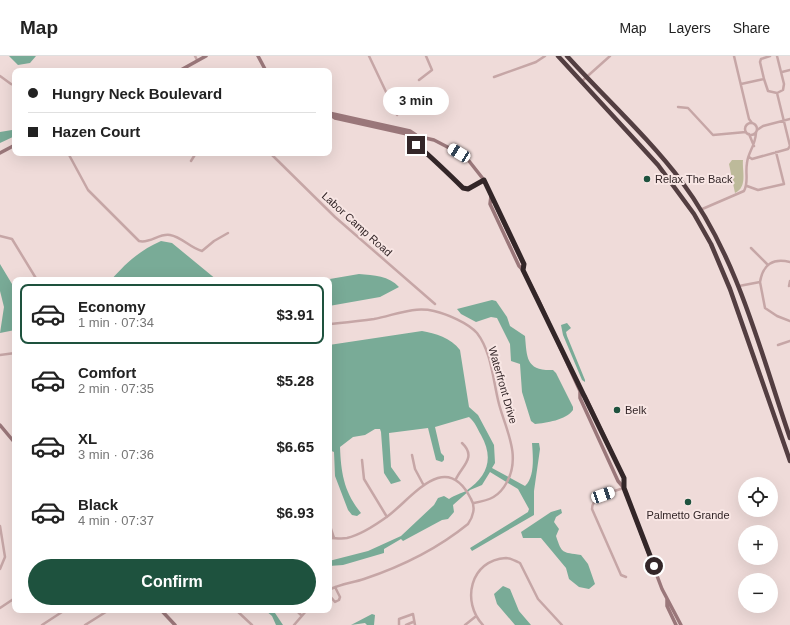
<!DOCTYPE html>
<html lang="en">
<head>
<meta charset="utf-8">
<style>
	body { margin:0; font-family:Arial,sans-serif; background:#f2f2f2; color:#222; height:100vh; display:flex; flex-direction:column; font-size:15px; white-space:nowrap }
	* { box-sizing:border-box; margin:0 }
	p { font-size:13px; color:#767676 }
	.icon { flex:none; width:22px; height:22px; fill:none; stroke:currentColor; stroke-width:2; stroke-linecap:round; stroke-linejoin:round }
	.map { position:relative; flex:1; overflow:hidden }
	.drawer { position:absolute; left:12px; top:221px; width:320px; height:336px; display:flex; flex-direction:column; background:#fff; border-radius:8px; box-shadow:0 4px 16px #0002 }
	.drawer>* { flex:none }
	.hud { position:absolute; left:12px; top:12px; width:320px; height:88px; border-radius:8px; box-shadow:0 4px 16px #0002; display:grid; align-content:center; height:88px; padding:0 16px; background:#fff }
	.fabs { position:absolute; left:738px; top:421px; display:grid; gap:8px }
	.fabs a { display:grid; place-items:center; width:40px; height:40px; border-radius:50%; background:#fff; box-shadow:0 4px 16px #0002; font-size:20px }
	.end { position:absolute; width:18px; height:18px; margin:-9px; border:5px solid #332628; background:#fff; box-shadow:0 0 0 2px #fff }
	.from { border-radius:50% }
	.bubble { position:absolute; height:28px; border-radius:14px; background:#fff; box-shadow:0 4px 16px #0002; font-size:13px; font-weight:700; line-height:28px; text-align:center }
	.car { position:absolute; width:12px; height:24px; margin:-12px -6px; border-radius:5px; box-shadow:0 0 3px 1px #0007; background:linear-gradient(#fff 24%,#345 0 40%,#fff 0 76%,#345 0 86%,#fff 0) }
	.hud b { display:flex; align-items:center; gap:14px; height:38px; font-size:15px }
	.hud b+b { border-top:1px solid #e0e0e0 }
	.hud i { width:10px; height:10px; background:#222 }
	ul { padding:7px 0 0; list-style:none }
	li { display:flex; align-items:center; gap:12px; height:60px; margin:0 8px 6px; padding:0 8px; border:2px solid transparent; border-radius:8px }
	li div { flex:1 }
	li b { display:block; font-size:15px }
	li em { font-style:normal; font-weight:700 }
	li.on { border-color:#1e523e }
	li>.icon { width:36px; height:36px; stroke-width:1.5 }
	.action { display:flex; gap:8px; margin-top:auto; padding:8px 16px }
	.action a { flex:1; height:46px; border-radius:24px; background:#1e523e; color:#fff; font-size:16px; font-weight:700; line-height:46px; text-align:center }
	header { display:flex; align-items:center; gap:24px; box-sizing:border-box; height:56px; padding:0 20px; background:#fff; border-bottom:1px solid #e0e0e0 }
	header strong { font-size:19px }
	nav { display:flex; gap:22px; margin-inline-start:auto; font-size:14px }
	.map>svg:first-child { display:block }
	.green { fill:#bdba9a }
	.water { fill:#79ab97 }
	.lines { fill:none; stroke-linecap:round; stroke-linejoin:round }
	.street { stroke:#c6a6a6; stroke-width:2.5 }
	.secondary { stroke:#9a777a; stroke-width:3.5 }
	.highway { stroke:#533e41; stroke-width:4.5 }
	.route { stroke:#332628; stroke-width:5 }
	.poi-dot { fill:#1e523e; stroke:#f8e6e4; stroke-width:1.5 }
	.labels { text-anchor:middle; stroke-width:4; stroke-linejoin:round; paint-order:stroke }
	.poi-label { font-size:11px; fill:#332628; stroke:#f8e6e4; text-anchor:start }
	.street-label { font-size:11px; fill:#332628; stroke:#f8e6e4 }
</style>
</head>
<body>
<header>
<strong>Map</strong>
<nav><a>Map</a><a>Layers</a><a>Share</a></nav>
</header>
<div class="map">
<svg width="790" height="569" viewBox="0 0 790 569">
	<rect width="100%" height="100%" fill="#efdbd9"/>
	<!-- green -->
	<path class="green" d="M732,104H743C742,115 748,131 735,137L729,108Z"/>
	<!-- water -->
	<path class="water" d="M9,0H36L30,7L18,9Z
		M12,74L15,80L0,87V76Z
		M161,185L172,187L217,224H111C127,206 139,195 161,185Z
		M0,208L15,233V274L0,277L4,251L0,235Z
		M359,218C374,219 389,220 399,231L380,241L329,250V224H324Z
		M492,244L496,245L507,261L510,270L525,280C527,302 526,315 553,314L556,317L573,351V354C566,364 546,367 535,368L531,365L522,336L520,308L511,305L510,288L497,262L491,261L476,266L461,258L457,253Z
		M567,267L571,272L566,276L567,280L585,324V326L582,324L563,279L561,269Z
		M422,275C435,277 451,282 460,294L469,351L478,359L494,389L495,407L492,412L525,430C535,421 533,400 532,387H539L540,393L534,435V459L472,495L470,492L528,456L529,453L518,433L490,416L482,429L470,434L453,449L454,456L448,463L442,464L403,485L401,483L384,493V497L343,509L329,510V505L368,495L401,480L434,449L438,442L444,440L449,443C455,439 462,437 466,435C488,420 494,402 481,379C477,372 475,366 469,361L435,371L441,397L444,400V404L442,406L436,404L428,372L389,377L391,411L401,425L391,428L384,417L381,376L380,373H375L365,379L353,381L340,391C341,417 344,436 361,457L357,460L352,459L348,454L335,420L334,396L329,394V289Z
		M561,453L562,457L556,461L554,466L559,473L556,480C562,498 562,496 581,499L588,508L595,528L589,533L579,531L569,523L566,512L541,482H523L521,476L551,456Z
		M503,530L510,533L519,555L531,569H515L497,548L494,538Z
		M265,554H273L283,569H276L272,560Z
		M372,558L375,559L374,569H367L365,567L351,569Z"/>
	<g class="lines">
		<!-- street -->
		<path class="street" d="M195,0L197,4
			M369,0L397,59
			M734,0L749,63L752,67
			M782,16L790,14
			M0,20L11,28L15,29
			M494,21L536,6L545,0
			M764,23L760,6L761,3L770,0
			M419,24L432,14L426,0
			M581,26L610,0
			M741,28L764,23L768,35L777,37L790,90
			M777,37L783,34L784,28L777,0
			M678,51L688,52L713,79L746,76
			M745 73a6 6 0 1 1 12 0a6 6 0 1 1-12 0Z
			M757,74L763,70L790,63
			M749,78L754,90
			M68,97L88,134L139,185C150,188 159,177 170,179C182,181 190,192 202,195L214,185L228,177
			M270,97L335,161L435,248
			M428,99L422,98L414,91L416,89C422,91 455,124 463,132L467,133L484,124
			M749,101L752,103L788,93L790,90
			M191,105L196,97
			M747,130L758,134L784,128L776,96
			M700,154L744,135C749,125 745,118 747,107C748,96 755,91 756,77
			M0,180L12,183L37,224
			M751,192L768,209
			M760,226L765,252L777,260L790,265
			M739,230L760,226C763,208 773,202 790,206
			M789,230L790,225
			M329,268C344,267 359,265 374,263C395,259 413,250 434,255C447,258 468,267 477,277C491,295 493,323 498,344C504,371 522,398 507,426C499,441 490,444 474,447
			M778,289L790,285
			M0,299L15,297
			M412,399L415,413L423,428
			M362,404L364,423L387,461
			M456,423C462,410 477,401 462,387
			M624,432C612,436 592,439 592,453L621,519L626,521
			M329,467L334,482
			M0,470L5,501L0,513
			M329,482C335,482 342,483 347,482C360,479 377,468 388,460C413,441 446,393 471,443C476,451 473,461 468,468C436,494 403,510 364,523C352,527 340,528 329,534
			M329,539L335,546L339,544L340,541L335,531
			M0,552L15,542
			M236,554L252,569
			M296,554L301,559
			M42,569L65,554
			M85,569L109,554
			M294,569L307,554
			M399,569V563L413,558L415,569
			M406,569L413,566
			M465,569L475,561
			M483,569C461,546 470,504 506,502C510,502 516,505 520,507L538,543L562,569"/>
		<!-- secondary -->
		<path class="secondary" d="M258,0L266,15
			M179,15L206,0
			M329,57L410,75L416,79
			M329,58L335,62L434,84L459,97L469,105L484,124L523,208V214
			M0,97L15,89
			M491,140L490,148L519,210L523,214L538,243L580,335L585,340L624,422V432L662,533L681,569
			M580,335V342L618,425L624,432
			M0,369L15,387
			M667,543V550L676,569
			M161,554L175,569"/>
		<!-- highway -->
		<path class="highway" d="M558,0L658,109L694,158L711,188L730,233L790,405
			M567,0C605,42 648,81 682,126C738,201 760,295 790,382"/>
	</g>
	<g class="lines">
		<!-- route -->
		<path class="route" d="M416,89C421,91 455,124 463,132L468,133L484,124L524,208L523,214L624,422V432L654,510"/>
	</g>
	<!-- markers -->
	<g class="poi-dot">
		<circle cx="647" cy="123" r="4"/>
		<circle cx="617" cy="354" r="4"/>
		<circle cx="688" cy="446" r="4"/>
	</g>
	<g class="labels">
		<!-- poi labels -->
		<g class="poi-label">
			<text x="655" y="127">Relax The Back</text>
			<text x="625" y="358">Belk</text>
			<text x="688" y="463" text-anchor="middle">Palmetto Grande</text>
		</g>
		<!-- street labels -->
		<g class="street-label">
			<text transform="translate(357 168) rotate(42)" y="4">Labor Camp Road</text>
			<text transform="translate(503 329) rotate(74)" y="4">Waterfront Drive</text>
		</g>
	</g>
</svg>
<div class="fabs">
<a><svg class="icon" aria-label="locate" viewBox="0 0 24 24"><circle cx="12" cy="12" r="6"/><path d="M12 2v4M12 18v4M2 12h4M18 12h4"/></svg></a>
<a>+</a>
<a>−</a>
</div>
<i class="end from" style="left:654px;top:510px"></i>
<i class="end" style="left:416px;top:89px"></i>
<div class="bubble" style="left:383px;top:31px;width:66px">3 min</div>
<i class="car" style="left:459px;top:97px;rotate:301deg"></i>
<i class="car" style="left:603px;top:439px;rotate:71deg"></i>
<div class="hud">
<b><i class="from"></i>Hungry Neck Boulevard</b>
<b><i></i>Hazen Court</b>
</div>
<section class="drawer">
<ul>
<li class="on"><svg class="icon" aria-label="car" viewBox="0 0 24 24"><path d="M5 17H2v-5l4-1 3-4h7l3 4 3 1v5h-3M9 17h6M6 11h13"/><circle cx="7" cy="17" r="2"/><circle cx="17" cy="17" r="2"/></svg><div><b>Economy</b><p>1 min · 07:34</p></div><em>$3.91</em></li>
<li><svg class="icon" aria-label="car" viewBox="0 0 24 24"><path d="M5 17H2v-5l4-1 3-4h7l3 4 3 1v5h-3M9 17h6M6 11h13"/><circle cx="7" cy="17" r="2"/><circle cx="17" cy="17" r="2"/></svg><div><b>Comfort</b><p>2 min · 07:35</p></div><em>$5.28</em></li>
<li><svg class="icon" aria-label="car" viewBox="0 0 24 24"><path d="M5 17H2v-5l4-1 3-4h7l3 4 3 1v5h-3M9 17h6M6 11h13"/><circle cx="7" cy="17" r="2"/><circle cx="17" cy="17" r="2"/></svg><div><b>XL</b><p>3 min · 07:36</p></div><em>$6.65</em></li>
<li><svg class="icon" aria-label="car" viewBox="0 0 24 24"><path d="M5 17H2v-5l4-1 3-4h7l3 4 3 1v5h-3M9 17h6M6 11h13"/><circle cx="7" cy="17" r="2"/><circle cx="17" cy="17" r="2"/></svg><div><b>Black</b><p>4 min · 07:37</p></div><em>$6.93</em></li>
</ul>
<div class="action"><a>Confirm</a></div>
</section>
</div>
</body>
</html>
